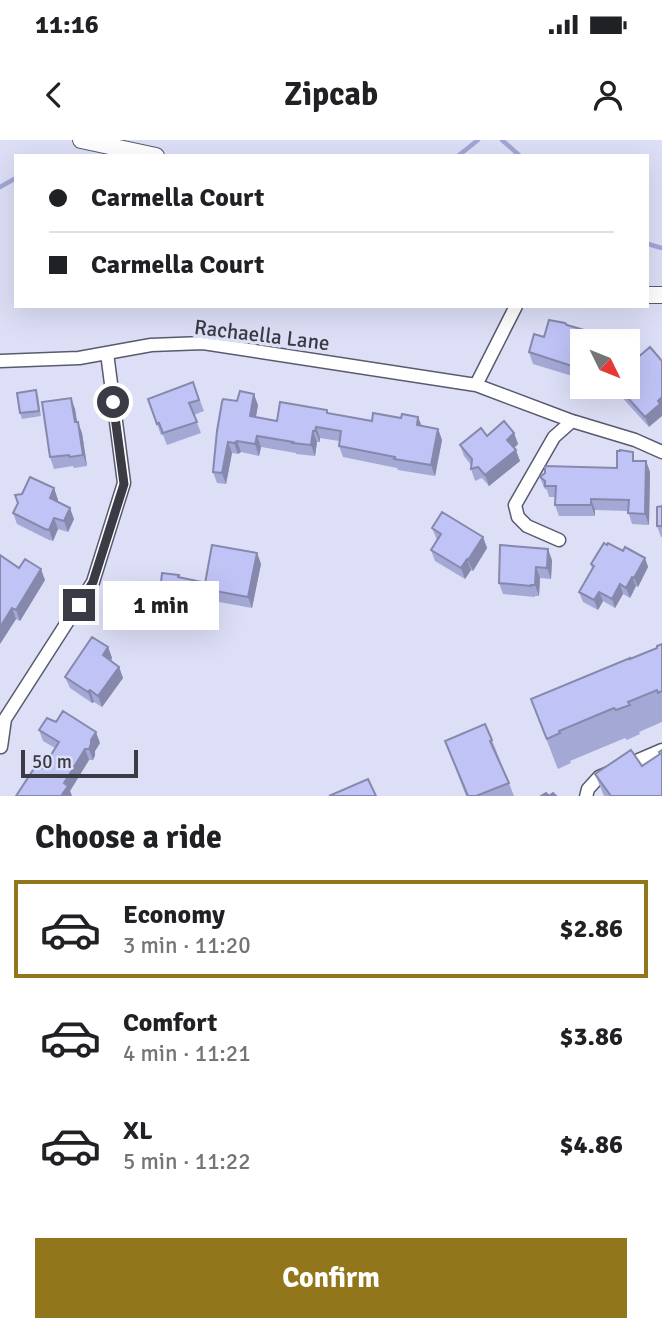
<!DOCTYPE html>
<html lang="en">
<head>
<meta charset="utf-8">
<style>
	body { margin:0; font-family:Signika,sans-serif; background:#f6f6f6; color:#202124; height:100vh; display:flex; flex-direction:column; font-size:26px; white-space:nowrap }
	* { box-sizing:border-box; margin:0 }
	p { font-size:23px; color:#757577 }
	.icon { flex:none; width:38px; height:38px; fill:none; stroke:currentColor; stroke-width:2; stroke-linecap:round; stroke-linejoin:round }
	.map { position:relative; height:656px; overflow:hidden }
	.sheet { display:flex; flex-direction:column; background:#fff; flex:1 }
	.sheet>* { flex:none }
	.hud { position:absolute; left:14px; top:14px; width:635px; height:154px; border-radius:0px; box-shadow:0 7px 28px #0002; display:grid; align-content:center; height:154px; padding:0 35px; background:#fff }
	.needle { width:46px; rotate:133deg }
	.buttons { position:absolute; left:570px; top:189px; display:grid; gap:14px }
	.buttons a { display:grid; place-items:center; width:70px; height:70px; border-radius:0px; background:#fff; box-shadow:0 7px 28px #0002; font-size:35px }
	.scale { position:absolute; left:21px; bottom:18px; width:117px; box-sizing:border-box; padding-left:7px; border:4px solid #3a3b44; border-top:0; font-size:19px; line-height:24px; white-space:nowrap; color:#3a3b44; -webkit-text-stroke:5px #dddff7; paint-order:stroke }
	.end { position:absolute; width:32px; height:32px; margin:-16px; border:9px solid #3a3b44; background:#fff; box-shadow:0 0 0 4px #fff }
	.from { border-radius:50% }
	.bubble { position:absolute; height:49px; border-radius:0px; background:#fff; box-shadow:0 7px 28px #0002; font-size:23px; font-weight:800; line-height:49px; text-align:center }
	.hud b { display:flex; align-items:center; gap:24px; height:66px; font-size:26px }
	.hud b+b { border-top:2px solid #e0e0e0 }
	.hud i { width:18px; height:18px; background:#202124 }
	ul { padding:0; list-style:none }
	li { display:flex; align-items:center; gap:21px; height:98px; margin:0 14px 10px; padding:0 21px; border:4px solid transparent; border-radius:0px }
	li div { flex:1 }
	li b { display:block; font-size:26px }
	li em { font-style:normal; font-weight:800 }
	li.current { border-color:#92761c }
	li>.icon { width:63px; height:63px; stroke-width:1.5 }
	h2 { padding:0 35px; font-size:32px; line-height:84px }
	.cta { display:flex; gap:14px; margin-top:auto; padding:14px 35px }
	.cta a { flex:1; height:80px; border-radius:0px; background:#92761c; color:#fff; font-size:28px; font-weight:800; line-height:80px; text-align:center }
	.status { display:flex; justify-content:space-between; align-items:center; height:49px; padding:0 35px; background:#fff; direction:ltr }
	.status svg { height:19px; fill:currentColor }
	header { display:flex; justify-content:space-between; align-items:center; height:91px; padding:0 35px; background:#fff; font-size:32px; font-weight:800 }
	.map>svg:first-child { display:block }
	.lines { fill:none; stroke-linecap:round; stroke-linejoin:round }
	.stream { stroke:#a2a6d7; stroke-width:4.5 }
	.minor-casing { stroke:#585a6e; stroke-width:15 }
	.tertiary-casing { stroke:#585a6e; stroke-width:18 }
	.minor { stroke:#fff; stroke-width:12 }
	.tertiary { stroke:#fff; stroke-width:16 }
	.wall { fill:#a4a8d4 }
	.shaded-wall { fill:#8688ac }
	.building { fill:#bfc3f6; stroke:#8688ac; stroke-width:2 }
	.route { stroke:#3a3b44; stroke-width:9 }
	.labels { text-anchor:middle; stroke-width:7; stroke-linejoin:round; paint-order:stroke }
	.street-label { font-size:21px; fill:#3a3b44; stroke:#dddff7 }
</style>
</head>
<body>
<div class="status"><b>11:16</b><svg viewBox="0 0 49 12"><path d="M0 12V9h3v3zM5 12V6h3v6zM10 12V3h3v9zM15 12V0h3v12zM26 1h20v11H26zM47 4h2v5h-2z"/></svg></div>
<header><svg class="icon" aria-label="back" viewBox="0 0 24 24"><path d="M15 5l-7 7 7 7"/></svg>Zipcab<svg class="icon" aria-label="person" viewBox="0 0 24 24"><circle cx="12" cy="8" r="4"/><path d="M4 21q1-7 8-7t8 7"/></svg></header>
<div class="map">
<svg width="662" height="657" viewBox="0 0 662 657">
	<rect width="100%" height="100%" fill="#dddff7"/>
	<g class="lines">
		<!-- stream -->
		<path class="stream" d="M502,0L520,16
			M458,16L478,0
			M0,47L16,38
			M648,104L662,108"/>
		<!-- minor casing -->
		<g class="minor-casing">
			<path id="minor" d="M0,221L79,218L151,205L203,203L476,245L572,281L635,300L662,312
				M476,245L516,166
				M559,400L527,386L518,377L515,365L554,297L572,281
				M1,607L5,579L93,442L124,343L107,213
				M586,657L588,649L599,637L662,610"/>
		</g>
		<!-- tertiary casing -->
		<g class="tertiary-casing">
			<path id="tertiary" d="M81,0L156,16
				M648,155H662"/>
		</g>
		<!-- minor -->
		<use href="#minor" class="minor"/>
		<!-- tertiary -->
		<use href="#tertiary" class="tertiary"/>
	</g>
	<!-- wall -->
	<path class="wall" d="M567,185L584,190L588,201H583V225L579,238L533,224L529,212L544,197Z
		M628,212L649,287L616,251L615,247H628Z
		M193,242L204,271L194,275L201,293L167,305L163,295H161L148,259Z
		M38,255L41,276L22,279L20,273Z
		M237,261L258,265L256,277L277,281L329,273L372,281L418,277L422,286L438,289L442,300L435,336L398,330L397,328L343,317L339,306V301L320,298V302H317L315,316L296,314V313L261,307L259,316L241,312L238,314L232,313L226,344L217,343L213,332Z
		M75,269L77,282L82,293L87,326L74,328L73,326L54,329L50,317Z
		M514,293L518,304L514,308L520,321L489,346L482,338L475,341L471,329V325L464,316L460,305L487,296Z
		M636,321H646L650,332L649,385L632,384L628,371L595,370V376H559L555,365V357H549L547,350L544,348L540,337L617,328Z
		M54,348L58,360L57,362L74,379L68,392L58,389L53,401L49,400L17,384L13,373L18,363Z
		M662,366V397H661L657,386Z
		M432,388L483,397L487,408L473,431L471,430L465,439L435,421L431,410L437,400Z
		M623,411L645,418L648,427L638,447L636,446L630,458L623,454L615,468L603,461L598,470L583,462L579,452L592,429L591,424Z
		M257,413L261,424L252,468L208,460L204,450L202,459L179,454L176,478L160,476L158,470L179,435V437L202,442L204,447Z
		M552,420L551,439L540,438L539,456H535V457L503,454L499,443Z
		M19,428L45,440L20,481L16,479L0,504Z
		M662,504V582L639,592L640,594L627,600L625,598L570,621L571,623L558,629L557,627L531,559L657,508Z
		M108,507L112,518L111,521L119,527L123,538L102,567L94,562L92,563L70,548L65,537Z
		M39,590L100,603L95,611V615L93,620H89L70,651L72,656H16L43,628L55,608L43,601Z
		M492,600L514,656H466L445,601Z
		M660,614L662,656H604L595,634L642,626Z"/>
	<!-- shaded-wall -->
	<path class="shaded-wall" d="M584,190L588,201H583V225L579,238L575,227Z
		M254,254L258,265L254,287L250,276Z
		M662,257V276L649,287L645,277Z
		M71,258L75,269L79,294L75,282Z
		M418,277L422,288L417,285Z
		M78,282L82,293L87,326L83,315Z
		M316,287L320,298V302L315,291Z
		M438,289L442,300L435,336L431,325Z
		M313,291L317,302L315,316L311,305Z
		M514,293L518,304L511,311L507,300Z
		M257,296L261,307L259,316L255,304Z
		M237,301L241,312L238,314L234,303Z
		M228,302L232,313L226,344L222,333Z
		M516,310L520,321L489,346L485,335Z
		M646,321L650,332L649,385L645,374Z
		M54,348L58,360L54,369L50,358Z
		M591,359L595,370V376L591,365Z
		M70,368L74,379L68,392L64,381Z
		M54,378L58,389L53,401L49,390Z
		M483,397L487,408L473,431L468,420Z
		M548,409L552,420L551,439L547,428Z
		M257,413L261,424L252,468L248,457Z
		M645,418L648,427L638,447L634,438Z
		M467,419L471,430L465,439L461,428Z
		M536,427L540,438L539,456L535,445Z
		M41,429L45,440L20,481L16,470Z
		M632,437L636,446L630,458L626,448Z
		M202,442L204,448L202,459L200,454Z
		M620,444L623,454L615,468L612,459Z
		M177,449L179,454L176,478L174,473Z
		M599,452L603,461L598,470L594,460Z
		M12,468L16,479L0,504V487Z
		M108,507L112,518L107,526L103,515Z
		M119,527L123,538L102,567L98,556Z
		M90,550L94,562L92,563L88,552Z
		M96,592L100,603L95,611V615L93,620L89,609L91,600Z
		M85,609L89,620L70,651L72,656H61L64,643Z"/>
	<!-- building -->
	<path class="building" d="M549,180L565,183L567,185L584,190L581,200L582,201L575,227L529,212L534,194L544,197Z
		M650,207L662,221V257L658,261L660,264L645,277L618,247H628V212L636,219Z
		M193,242L199,260L189,263L197,282L163,293L159,283L157,284L148,259Z
		M36,250L39,271L20,273L17,253Z
		M240,251L254,254L250,276L277,281L280,262L327,270V273L372,281L373,273L401,278L402,274L418,277L417,285L438,289L431,325L394,319L395,317L339,306L341,291L316,287L315,291H313L311,305L292,303L293,302L257,296L255,304L237,301L234,303L228,302L222,333L213,332L217,291L222,262L223,259L237,261Z
		M71,258L75,282H78L83,315L70,317L69,315L50,317L42,262Z
		M504,281L514,293L507,300L516,310L485,335L478,327L471,329L472,319L460,305L481,288L487,296Z
		M620,310L633,312V321H646L645,374L628,373L629,360L591,359V365H555L556,346H545V341L540,337L545,333V326L617,328V311H620Z
		M30,337L54,348L50,358L70,368L64,381L54,378L49,390L45,389L13,373L18,363L15,355L22,354Z
		M662,366V386H657V367Z
		M442,372L483,397L468,420L467,419L461,428L431,410L441,394L432,388Z
		M604,403L607,405L608,403L623,411L625,407L645,418L634,438L632,437L626,448L620,444L612,459L599,452L594,460L579,452L594,426L591,424Z
		M212,405L257,413L248,457L204,449Z
		M500,405L548,409L547,428L536,427L535,445H531V446L499,443Z
		M0,415L19,428L25,419L41,429L16,470L12,468L0,487Z
		M162,433L179,435L178,437L202,442L200,454L177,449L174,473L158,470Z
		M92,497L108,507L103,515L119,527L98,556L90,550L88,552L65,537Z
		M662,504V551L658,553L657,550L628,562L630,565L616,570L614,568L559,591L560,593L547,599L546,597L531,559L630,518V519L657,508V506Z
		M63,571L96,592L91,600V604L89,609H85L64,643L68,646L61,656H16L37,624L43,628L59,602L39,590L47,578L56,582Z
		M485,584L492,600L490,601L509,643L476,656H468L445,601Z
		M631,610L642,626L660,614L659,612L662,610V656H611L595,634Z
		M368,639L376,656H329Z
		M546,653L549,656L553,653L556,656H541Z"/>
	<g class="lines">
		<!-- route -->
		<path class="route" d="M79,465L93,442L124,344L113,262"/>
	</g>
	<g class="labels">
		<!-- street labels -->
		<g class="street-label">
			<text transform="translate(262 195) rotate(7)" y="7">Rachaella Lane</text>
		</g>
	</g>
</svg>
<div class="buttons">
<a><svg class="needle" viewBox="-14 -14 28 28"><path d="M0-13l5 13h-10z" fill="#e53935"/><path d="M0 13l5-13h-10z" fill="#757577"/></svg></a>
</div>
<div class="scale">50 m</div>
<i class="end from" style="left:113px;top:262px"></i>
<i class="end" style="left:79px;top:465px"></i>
<div class="bubble" style="left:103px;top:441px;width:116px">1 min</div>
<div class="hud">
<b><i class="from"></i>Carmella Court</b>
<b><i></i>Carmella Court</b>
</div>
</div>
<section class="sheet">
<h2>Choose a ride</h2>
<ul>
<li class="current"><svg class="icon" aria-label="car" viewBox="0 0 24 24"><path d="M5 17H2v-5l4-1 3-4h7l3 4 3 1v5h-3M9 17h6M6 11h13"/><circle cx="7" cy="17" r="2"/><circle cx="17" cy="17" r="2"/></svg><div><b>Economy</b><p>3 min · 11:20</p></div><em>$2.86</em></li>
<li><svg class="icon" aria-label="car" viewBox="0 0 24 24"><path d="M5 17H2v-5l4-1 3-4h7l3 4 3 1v5h-3M9 17h6M6 11h13"/><circle cx="7" cy="17" r="2"/><circle cx="17" cy="17" r="2"/></svg><div><b>Comfort</b><p>4 min · 11:21</p></div><em>$3.86</em></li>
<li><svg class="icon" aria-label="car" viewBox="0 0 24 24"><path d="M5 17H2v-5l4-1 3-4h7l3 4 3 1v5h-3M9 17h6M6 11h13"/><circle cx="7" cy="17" r="2"/><circle cx="17" cy="17" r="2"/></svg><div><b>XL</b><p>5 min · 11:22</p></div><em>$4.86</em></li>
</ul>
<div class="cta"><a>Confirm</a></div>
</section>
</body>
</html>
